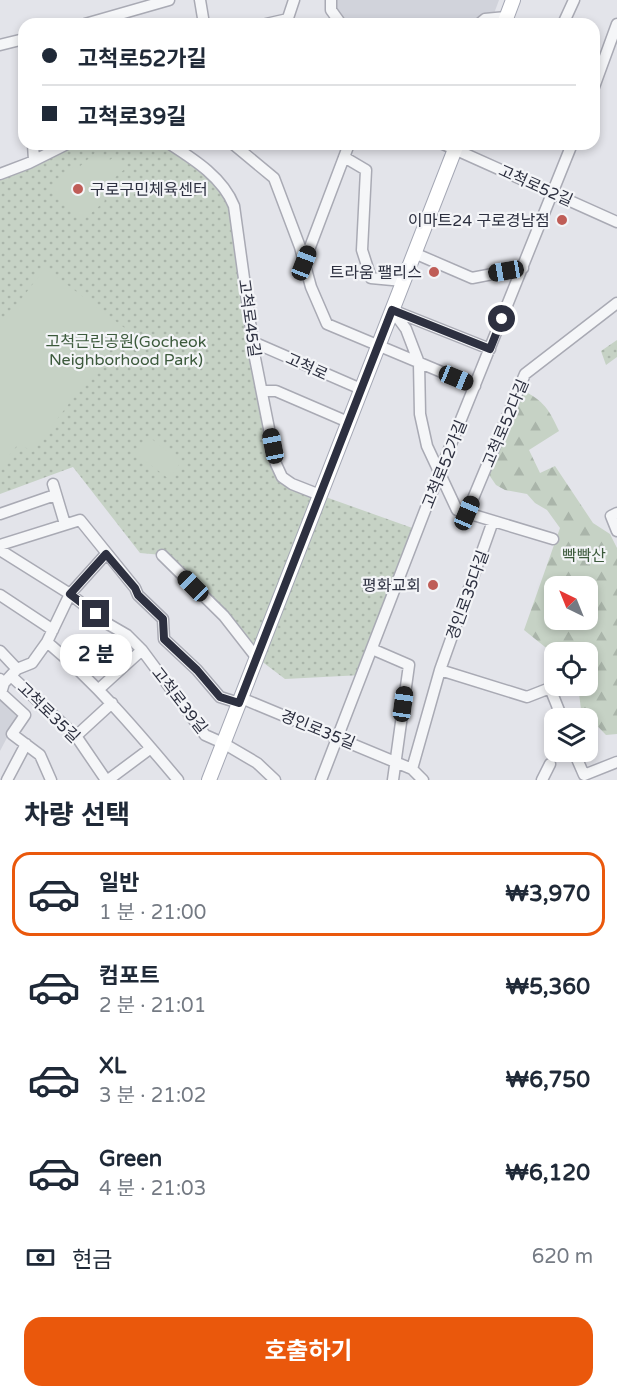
<!DOCTYPE html>
<html lang="ko">
<head>
<meta charset="utf-8">
<style>
	body { margin:0; font-family:"Varela Round","Noto Sans KR",sans-serif; background:#f2f2f3; color:#1f2937; height:100vh; display:flex; flex-direction:column; font-size:22px; white-space:nowrap }
	* { box-sizing:border-box; margin:0 }
	p { font-size:20px; color:#747a83 }
	.icon { flex:none; width:33px; height:33px; fill:none; stroke:currentColor; stroke-width:2; stroke-linecap:round; stroke-linejoin:round }
	.map { position:relative; height:780px; overflow:hidden }
	.sheet { display:flex; flex-direction:column; background:#fff; flex:1 }
	.sheet>* { flex:none }
	.banner { position:absolute; left:18px; top:18px; width:582px; height:132px; border-radius:18px; box-shadow:0 3px 9px #0003; display:grid; align-content:center; height:132px; padding:0 24px; background:#fff }
	.needle { width:39px; rotate:317deg }
	.tools { position:absolute; left:544px; top:576px; display:grid; gap:12px }
	.tools a { display:grid; place-items:center; width:54px; height:54px; border-radius:12px; background:#fff; box-shadow:0 3px 9px #0003; font-size:30px }
	.end { position:absolute; width:27px; height:27px; margin:-14px; border:8px solid #2d3040; background:#fff; box-shadow:0 0 0 3px #fff }
	.from { border-radius:50% }
	.bubble { position:absolute; height:42px; border-radius:18px; background:#fff; box-shadow:0 3px 9px #0003; font-size:20px; font-weight:700; line-height:42px; text-align:center }
	.car { position:absolute; width:18px; height:36px; margin:-18px -9px; border-radius:8px; box-shadow:0 0 4px 2px #0007; background:linear-gradient(#222 24%,#8ab4d8 0 40%,#222 0 76%,#8ab4d8 0 86%,#222 0) }
	.banner b { display:flex; align-items:center; gap:21px; height:57px; font-size:22px }
	.banner b+b { border-top:2px solid #e0e1e3 }
	.banner i { width:15px; height:15px; background:#1f2937 }
	ul { padding:0; list-style:none }
	li { display:flex; align-items:center; gap:18px; height:84px; margin:0 12px 9px; padding:0 12px; border:3px solid transparent; border-radius:18px }
	li div { flex:1 }
	li b { display:block; font-size:22px }
	li em { font-style:normal; font-weight:700 }
	li.on { border-color:#ea580c }
	li>.icon { width:54px; height:54px; stroke-width:1.5 }
	h2 { padding:0 24px; font-size:27px; line-height:72px }
	.pay { display:flex; align-items:center; gap:15px; height:66px; padding:0 24px; font-size:22px }
	.pay p { margin-inline-start:auto }
	.cta { display:flex; gap:12px; margin-top:auto; padding:12px 24px }
	.cta a { flex:1; height:69px; border-radius:18px; background:#ea580c; color:#fff; font-size:24px; font-weight:700; line-height:69px; text-align:center }
	.map>svg:first-child { display:block }
	.built { fill:#d1d3db }
	.forest { fill:url(#forest-firs); fill-rule:evenodd }
	.park { fill:url(#park-dots) }
	.pitch { fill:#c6d2c5 }
	.lines { fill:none; stroke-linecap:round; stroke-linejoin:round }
	.minor-casing { stroke:#a9aab4; stroke-width:13 }
	.major-casing { stroke:#a4a7b4; stroke-width:16 }
	.minor { stroke:#f5f6f8; stroke-width:10 }
	.major { stroke:#fff; stroke-width:14 }
	.route { stroke:#2d3040; stroke-width:8 }
	.poi-dot { fill:#bf5d57; stroke:#f3f4f7; stroke-width:2 }
	.labels { text-anchor:middle; stroke-width:4.5; stroke-linejoin:round; paint-order:stroke }
	.street-label { font-size:16px; fill:#2d3040; stroke:#f3f4f7 }
	.poi-label { font-size:16px; fill:#2d3040; stroke:#f3f4f7; text-anchor:end }
	.park-label { font-size:16px; fill:#3c5a3c; stroke:#f3f4f7 }
</style>
</head>
<body>
<div class="map">
<svg width="617" height="780" viewBox="0 0 617 780">
	<defs>
		<pattern id="forest-firs" width="22" height="20" patternUnits="userSpaceOnUse" patternTransform="scale(1.5)"><rect width="22" height="20" fill="#c6d2c5"/><path d="M5 1l3.5 6h-7zM16 11l3.5 6h-7z" fill="#aab5aa"/></pattern>
		<pattern id="park-dots" width="8" height="8" patternUnits="userSpaceOnUse" patternTransform="scale(1.5)"><rect width="8" height="8" fill="#c6d2c5"/><path d="M2 2h.1M6 6h.1" fill="none" stroke="#aab5aa" stroke-width="1.8" stroke-linecap="round"/></pattern>
	</defs>
	<rect width="100%" height="100%" fill="#e3e4ea"/>
	<!-- built -->
	<path class="built" d="M331,0H499L492,19L479,24H341Z
		M0,696L20,713L0,751Z"/>
	<!-- forest -->
	<path class="forest" d="M526,392C546,403 550,412 559,431L529,450L540,473L555,466L593,523L610,534L617,548V734L606,735L581,709L578,686H588V652H555V655L524,630L560,528L547,510L535,503L527,494L505,490L496,485L485,469L517,393ZM555,586H588V620H555Z"/>
	<!-- park -->
	<path class="park" d="M67,144H170L228,191L255,358L282,477L320,495L418,530L362,675L285,679L256,657L162,555L140,553L73,467L0,494V174Z
		M617,340V357L606,365L601,351Z"/>
	<!-- pitch -->
	<path class="pitch" d="M96,152L106,163L115,156L126,168L98,192L105,201L82,221L51,186L75,165L78,168Z
		M45,268L126,329L32,452L19,443L5,461L0,462V327Z
		M148,436L181,462L169,479L135,453Z"/>
	<g class="lines">
		<!-- minor casing -->
		<g class="minor-casing">
			<path id="minor" d="M200,0L204,24
				M331,0V10L341,24
				M85,24L169,0
				M266,24L288,19
				M286,24L294,0
				M479,24L485,19L506,17
				M563,24L574,0
				M0,45L24,39
				M594,87L617,24
				M33,144L34,160
				M170,144C195,160 223,178 234,206L255,358L276,464L282,477L292,484L320,495
				M233,144L274,178L300,247L311,287L327,324L475,386
				M443,144L617,222
				M344,157L366,170L362,250L371,278L403,281
				M0,174L29,163L67,144
				M414,253L472,278L523,268
				M304,263L349,144
				M392,310L406,329L419,363L420,414L427,446L457,510L553,539
				M392,310L490,349
				M253,342L361,389
				M262,391H276L348,422
				M53,484L65,524
				M467,513L525,374L617,303
				M617,513L611,516L617,531
				M0,514L55,495
				M0,545L80,520L135,588L138,595L163,619L164,639L197,670L220,697L239,703
				M0,550L70,594L108,624L127,635L142,650L205,735L223,743L257,763L275,780
				M162,555L224,616L256,657
				M0,595L53,630
				M47,642C97,684 136,730 178,780
				M372,649L409,665L393,780
				M0,651L17,669
				M440,670L527,697L550,688L562,718
				M11,676L76,736L106,780
				M0,679L4,683L1,693L25,715L12,734L40,755L51,780
				M4,683L17,669L32,663L47,642L70,594L106,554
				M99,689L142,650
				M241,698L412,769L423,780
				M76,736L112,703
				M574,752L584,775L617,762
				M412,769L440,670L493,521
				M7,780L26,744
				M108,780L151,748
				M321,780L441,469L572,144
				M542,780L550,764"/>
		</g>
		<!-- major casing -->
		<g class="major-casing">
			<path id="major" d="M504,24L513,0
				M209,780L457,144"/>
		</g>
		<!-- minor -->
		<use href="#minor" class="minor"/>
		<!-- major -->
		<use href="#major" class="major"/>
	</g>
	<g class="lines">
		<!-- route -->
		<path class="route" d="M96,614L70,594L106,554L135,588L138,595L163,619L164,639L197,670L220,697L239,703L392,310L490,349L502,319"/>
	</g>
	<!-- markers -->
	<g class="poi-dot">
		<circle cx="78" cy="189" r="6"/>
		<circle cx="562" cy="220" r="6"/>
		<circle cx="434" cy="272" r="6"/>
		<circle cx="433" cy="585" r="6"/>
	</g>
	<g class="labels">
		<!-- street labels -->
		<g class="street-label">
			<text transform="translate(536 185) rotate(24)" y="6">고척로52길</text>
			<text transform="translate(250 318) rotate(82)" y="6">고척로45길</text>
			<text transform="translate(307 366) rotate(24)" y="6">고척로</text>
			<text transform="translate(505 423) rotate(-67)" y="6">고척로52다길</text>
			<text transform="translate(444 464) rotate(-68)" y="6">고척로52가길</text>
			<text transform="translate(467 595) rotate(-70)" y="6">경인로35다길</text>
			<text transform="translate(180 700) rotate(52)" y="6">고척로39길</text>
			<text transform="translate(49 712) rotate(44)" y="6">고척로35길</text>
			<text transform="translate(318 729) rotate(22)" y="6">경인로35길</text>
		</g>
		<!-- poi labels -->
		<g class="poi-label">
			<text x="90" y="195" text-anchor="start">구로구민체육센터</text>
			<text x="550" y="226">이마트24 구로경남점</text>
			<text x="422" y="278">트라움 팰리스</text>
			<text x="421" y="591">평화교회</text>
		</g>
		<!-- park labels -->
		<g class="park-label">
			<text x="126" y="347">고척근린공원(Gocheok<tspan x="126" dy="18">Neighborhood Park)</tspan></text>
			<text x="584" y="561">빡빡산</text>
		</g>
	</g>
</svg>
<div class="tools">
<a><svg class="needle" viewBox="-14 -14 28 28"><path d="M0-13l5 13h-10z" fill="#e53935"/><path d="M0 13l5-13h-10z" fill="#747a83"/></svg></a>
<a><svg class="icon" aria-label="locate" viewBox="0 0 24 24"><circle cx="12" cy="12" r="6"/><path d="M12 2v4M12 18v4M2 12h4M18 12h4"/></svg></a>
<a><svg class="icon" aria-label="layers" viewBox="0 0 24 24"><path d="M12 4l9 5-9 5-9-5zM3 14l9 5 9-5"/></svg></a>
</div>
<i class="end from" style="left:502px;top:319px"></i>
<i class="end" style="left:96px;top:614px"></i>
<div class="bubble" style="left:60px;top:634px;width:72px">2 분</div>
<i class="car" style="left:304px;top:263px;rotate:21deg"></i>
<i class="car" style="left:506px;top:271px;rotate:260deg"></i>
<i class="car" style="left:456px;top:378px;rotate:112deg"></i>
<i class="car" style="left:273px;top:446px;rotate:349deg"></i>
<i class="car" style="left:467px;top:513px;rotate:23deg"></i>
<i class="car" style="left:193px;top:586px;rotate:315deg"></i>
<i class="car" style="left:403px;top:704px;rotate:8deg"></i>
<div class="banner">
<b><i class="from"></i>고척로52가길</b>
<b><i></i>고척로39길</b>
</div>
</div>
<section class="sheet">
<h2>차량 선택</h2>
<ul>
<li class="on"><svg class="icon" aria-label="car" viewBox="0 0 24 24"><path d="M5 17H2v-5l4-1 3-4h7l3 4 3 1v5h-3M9 17h6M6 11h13"/><circle cx="7" cy="17" r="2"/><circle cx="17" cy="17" r="2"/></svg><div><b>일반</b><p>1 분 · 21:00</p></div><em>₩3,970</em></li>
<li><svg class="icon" aria-label="car" viewBox="0 0 24 24"><path d="M5 17H2v-5l4-1 3-4h7l3 4 3 1v5h-3M9 17h6M6 11h13"/><circle cx="7" cy="17" r="2"/><circle cx="17" cy="17" r="2"/></svg><div><b>컴포트</b><p>2 분 · 21:01</p></div><em>₩5,360</em></li>
<li><svg class="icon" aria-label="car" viewBox="0 0 24 24"><path d="M5 17H2v-5l4-1 3-4h7l3 4 3 1v5h-3M9 17h6M6 11h13"/><circle cx="7" cy="17" r="2"/><circle cx="17" cy="17" r="2"/></svg><div><b>XL</b><p>3 분 · 21:02</p></div><em>₩6,750</em></li>
<li><svg class="icon" aria-label="car" viewBox="0 0 24 24"><path d="M5 17H2v-5l4-1 3-4h7l3 4 3 1v5h-3M9 17h6M6 11h13"/><circle cx="7" cy="17" r="2"/><circle cx="17" cy="17" r="2"/></svg><div><b>Green</b><p>4 분 · 21:03</p></div><em>₩6,120</em></li>
</ul>
<div class="pay"><svg class="icon" aria-label="cash" viewBox="0 0 24 24"><path d="M3 7h18v10H3z"/><circle cx="12" cy="12" r="2"/></svg>현금<p>620 m</p></div>
<div class="cta"><a>호출하기</a></div>
</section>
</body>
</html>
